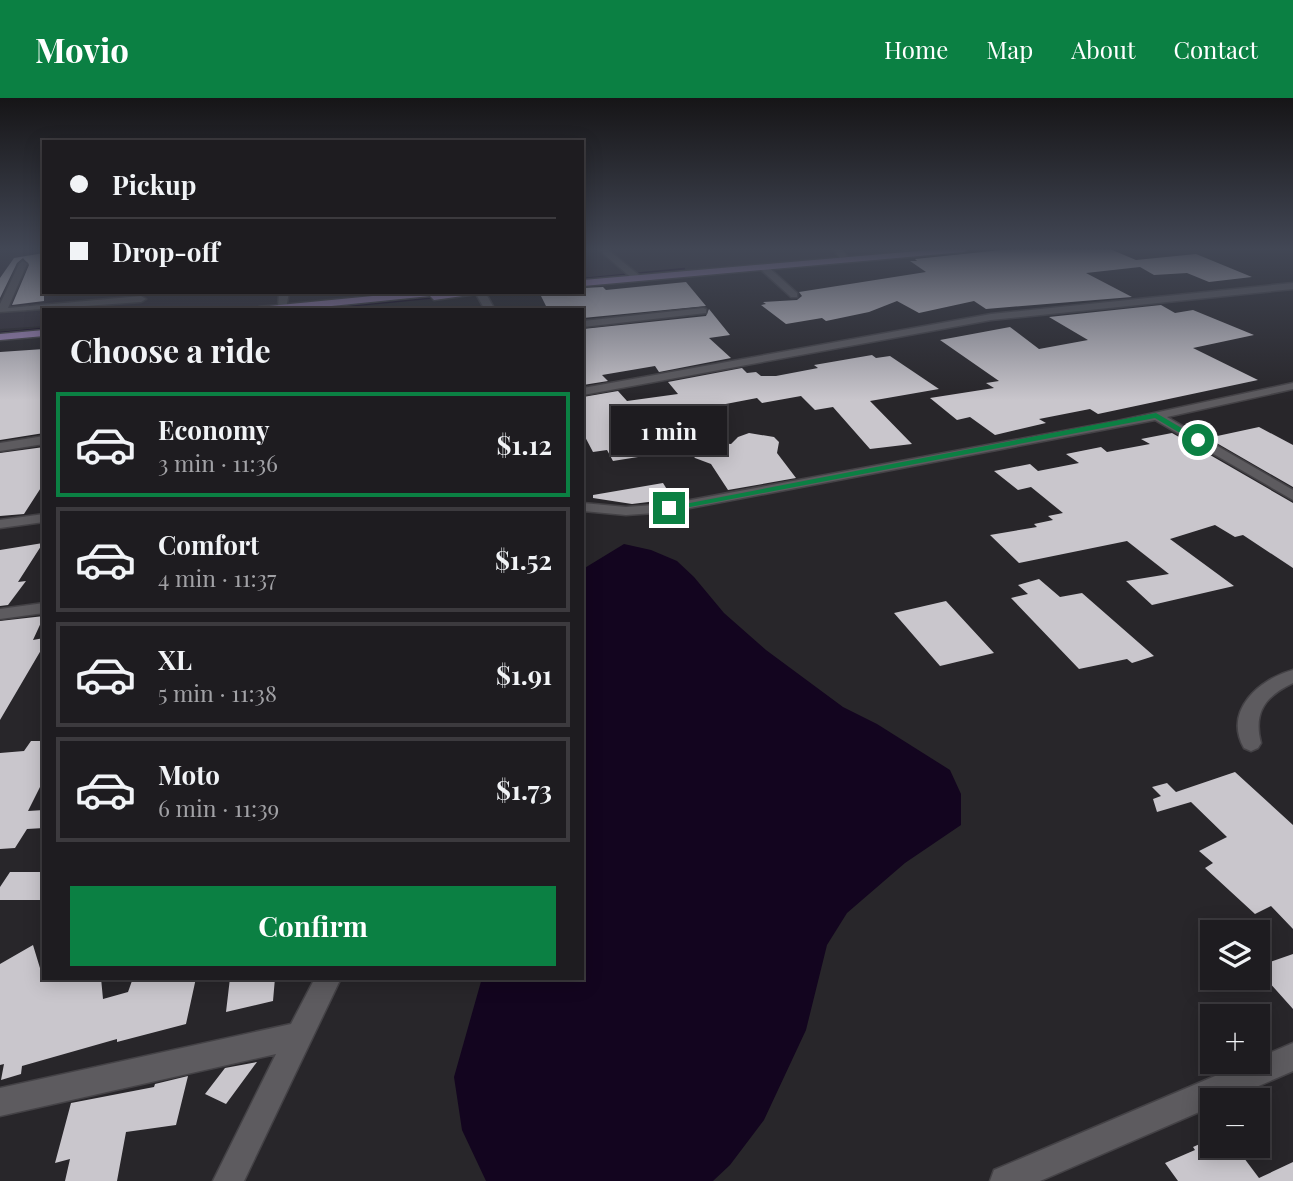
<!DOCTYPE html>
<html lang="en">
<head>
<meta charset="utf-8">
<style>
	body { margin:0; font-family:"Playfair Display",serif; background:#2b292d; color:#f1f3f6; height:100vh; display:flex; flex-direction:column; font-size:26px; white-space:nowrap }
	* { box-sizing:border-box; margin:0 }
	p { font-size:23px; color:#a1a1a5 }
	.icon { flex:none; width:38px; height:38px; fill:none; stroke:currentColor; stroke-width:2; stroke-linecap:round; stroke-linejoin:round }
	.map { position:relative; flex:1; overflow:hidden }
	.panel { position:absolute; left:42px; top:210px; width:542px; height:672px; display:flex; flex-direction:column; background:#1e1c20; border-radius:0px; box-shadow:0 4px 18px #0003,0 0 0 2px #3c3a3e }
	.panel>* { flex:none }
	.hud { position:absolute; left:42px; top:42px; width:542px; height:154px; border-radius:0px; box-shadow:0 4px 18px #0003,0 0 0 2px #3c3a3e; display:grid; align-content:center; height:154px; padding:0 28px; background:#1e1c20 }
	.tools { position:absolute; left:1200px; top:822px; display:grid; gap:14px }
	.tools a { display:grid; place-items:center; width:70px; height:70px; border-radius:0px; background:#1e1c20; box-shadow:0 4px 18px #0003,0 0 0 2px #3c3a3e; font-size:35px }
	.end { position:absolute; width:32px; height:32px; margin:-16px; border:9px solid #0b8043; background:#fff; box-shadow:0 0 0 4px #fff }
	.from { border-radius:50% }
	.bubble { position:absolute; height:49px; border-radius:0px; background:#1e1c20; box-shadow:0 4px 18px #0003,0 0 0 2px #3c3a3e; font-size:23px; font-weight:700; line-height:49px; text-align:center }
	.hud b { display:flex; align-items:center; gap:24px; height:66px; font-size:26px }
	.hud b+b { border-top:2px solid #3c3a3e }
	.hud i { width:18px; height:18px; background:#f1f3f6 }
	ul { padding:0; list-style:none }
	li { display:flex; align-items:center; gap:21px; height:105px; margin:0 14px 10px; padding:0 14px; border:4px solid #3c3a3e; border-radius:0px }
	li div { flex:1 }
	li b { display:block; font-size:26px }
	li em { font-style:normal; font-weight:700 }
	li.on { border-color:#0b8043 }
	li>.icon { width:63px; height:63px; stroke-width:1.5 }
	h2 { padding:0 28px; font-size:32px; line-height:84px }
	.button { display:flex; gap:14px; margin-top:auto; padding:14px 28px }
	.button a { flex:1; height:80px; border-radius:0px; background:#0b8043; color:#fff; font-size:28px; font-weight:700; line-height:80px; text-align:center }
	header { display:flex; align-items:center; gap:42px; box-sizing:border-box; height:98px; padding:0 35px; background:#0b8043; color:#fff }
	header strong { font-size:33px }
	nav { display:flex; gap:38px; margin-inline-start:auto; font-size:24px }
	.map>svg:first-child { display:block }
	.built { fill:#322e37 }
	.water { fill:#13051f }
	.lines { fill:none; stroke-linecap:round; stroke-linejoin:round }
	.stream { stroke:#13051f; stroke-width:2.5 }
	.building { fill:#c9c6cc }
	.minor-casing { stroke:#444246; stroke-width:3 }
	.major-casing { stroke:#444246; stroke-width:3 }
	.minor { fill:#5d5b5f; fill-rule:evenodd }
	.major { fill:#a086ba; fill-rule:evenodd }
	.route { fill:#0b8043 }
</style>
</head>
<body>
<header>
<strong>Movio</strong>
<nav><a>Home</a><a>Map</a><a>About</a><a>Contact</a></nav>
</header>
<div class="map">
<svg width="1293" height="1083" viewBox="0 0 1293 1083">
	<rect width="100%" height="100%" fill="#28262a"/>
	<!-- built -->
	<path class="built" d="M0,151H44V194H457L242,212H44V228L0,231Z
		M583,151H937L583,184Z"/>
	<!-- water -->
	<path class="water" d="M624,446L651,452L677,463L694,479L724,515L766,552L843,609L877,626L950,672L961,696V727L905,765L847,815L827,847L806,932L764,1022L730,1067L713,1083H486L462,1032L454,979L482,880H583V471Z"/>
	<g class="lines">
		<!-- stream -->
		<path class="stream" d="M583,181L684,171
			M305,212L438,199
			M0,235L44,231"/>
	</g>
	<!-- building -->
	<path class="building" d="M1011,151H1110L1136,162L1196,156L1252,179L1209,184L1187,175L1154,177L1140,169L1086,175L1132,199L986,211L974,203L919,215L897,203L869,214L826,223L822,220L786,226L761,207L766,206L763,204L797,202L802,198L799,194L926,174L910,163H917L915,161Z
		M44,155V203L12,207L29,167L23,160L17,165L0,200V180L14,160Z
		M686,184L706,208L583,220V212H548L541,198L583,194V190L603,189L606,192Z
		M1161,207L1175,215L1193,212L1254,237L1193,250L1258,282L1098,316L1090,311L1039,321L1046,325L995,337L970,319L957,322L930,300L994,290L986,285L999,283L940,242L1010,229L1039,251L1088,242L1049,219Z
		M709,211L730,237L709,240L731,260L659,274L655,268L602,277L608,283L583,287V231L706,218Z
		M44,251V335L0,342V254Z
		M872,257L876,260L890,258L939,291L870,303L912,346L870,351L833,309L815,312L801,298L762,305L757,300L684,314L706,344L731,346L738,339L749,335L774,339L779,344L777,355L796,380L728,392L711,366L695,360L688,351L613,363L607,352L593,354L583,335V299L618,293L627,303L678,296L668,284L742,270L747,275L756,274L761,278H776L818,270L814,267Z
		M1259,329L1293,347V389L1208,340Z
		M1172,335L1293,405V470L1243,437L1235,439L1215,427L1170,441L1234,488L1152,507L1126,483L1169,476L1127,443L1019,465L990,437L1037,429L1034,426L1053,422L1048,418L1063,415L1031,389L1018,392L994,373L1030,366L1038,373L1079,365L1066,356L1101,349L1107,354L1150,346L1141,341Z
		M44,349V385L24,416L0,418V355Z
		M663,385L673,401L632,406L593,400V397Z
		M43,445L18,484L26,483L8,507L0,508V452Z
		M1039,481L1060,499L1082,495L1154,558L1132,565L1127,561L1079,571L1011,500L1028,496L1018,487Z
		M946,503L994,555L940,568L894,515Z
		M44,518L33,542L44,540V547L0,622V523Z
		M31,643H44V681L28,713L44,712V730L27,731L15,750L0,751V655L24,653Z
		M1235,674L1293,727V831L1271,808L1255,816L1205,770L1213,765L1199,753L1227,739L1191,704L1157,714L1153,701L1161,698L1152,689L1167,685L1176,694Z
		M10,774H44V797L41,802H0V789Z
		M33,847L43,880H101L103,901L128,894L133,880H196L186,926L117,944V941L22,968L21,976L1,982L4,966L0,967V866Z
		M1293,856V911L1258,872V868Z
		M230,880H275L273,903L226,914Z
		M257,964L226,1006L205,996L225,970Z
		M188,978L176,1027L126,1034L117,1083H65L70,1061L55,1065L71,1005L154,989L155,986Z
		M1213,1040V1048H1235L1259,1080L1293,1064V1083H1178L1165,1065L1195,1052L1193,1049Z"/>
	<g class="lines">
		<!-- minor casing -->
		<g class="minor-casing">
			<path id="minor" d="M598,151H607L640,178V182H634Z
				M833,151H841L847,158L840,160Z
				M902,151H911L907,154Z
				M23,163L27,166L8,210L141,198L146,201L141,204L0,214V206L19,166Z
				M760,167H766L797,195V199H791L760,171Z
				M1293,185V191L991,222L583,297V290L991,216Z
				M279,194H289L286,211L278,209Z
				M475,194H485L495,212H485Z
				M703,210L706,211V215L583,229V223Z
				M1293,285V291L1167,319L1293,392V402L1155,322L669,414L626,417L583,413V405L626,409L669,406L1117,323Z
				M44,338V346L0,353V345Z
				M44,416V424L0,430V422Z
				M44,505V515L0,521V511Z
				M1293,572V585C1265,598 1253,615 1261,645L1258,650L1251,653L1244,650C1223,613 1259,581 1293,572Z
				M315,880H341L244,1083H213L276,956L0,1018V990L291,926Z
				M1293,945V973L1224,1003H1213V1008L1040,1083H990L994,1072L1248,964H1258V960Z"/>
		</g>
		<!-- major casing -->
		<g class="major-casing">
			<path id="major" d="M941,151H968L964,154L583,188V182Z
				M414,194H491L434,202L430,198L292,212H254L259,209Z
				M44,232V238L0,242V236Z"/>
		</g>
		<!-- minor -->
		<use href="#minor" class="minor"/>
		<!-- major -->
		<use href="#major" class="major"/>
	</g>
	<!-- sky -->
	<linearGradient id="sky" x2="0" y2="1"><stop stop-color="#161517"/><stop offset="0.5" stop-color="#424755"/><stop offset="1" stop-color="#424755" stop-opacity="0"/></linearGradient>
	<rect width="1293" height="302" fill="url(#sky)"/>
	<!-- route -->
	<path class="route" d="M1156,315L1202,342L1195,344L1155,320L669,413L664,410Z"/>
</svg>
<div class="tools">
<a><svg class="icon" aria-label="layers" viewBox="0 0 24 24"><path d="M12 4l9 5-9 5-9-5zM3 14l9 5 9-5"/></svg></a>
<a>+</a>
<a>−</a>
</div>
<i class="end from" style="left:1198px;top:342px"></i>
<i class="end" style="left:669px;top:410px"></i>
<div class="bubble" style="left:611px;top:308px;width:116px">1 min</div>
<div class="hud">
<b><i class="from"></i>Pickup</b>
<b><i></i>Drop-off</b>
</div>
<section class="panel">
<h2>Choose a ride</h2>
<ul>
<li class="on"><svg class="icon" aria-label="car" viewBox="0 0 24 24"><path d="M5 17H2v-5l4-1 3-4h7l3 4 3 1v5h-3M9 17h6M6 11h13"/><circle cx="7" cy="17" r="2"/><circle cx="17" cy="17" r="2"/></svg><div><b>Economy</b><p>3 min · 11:36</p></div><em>$1.12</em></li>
<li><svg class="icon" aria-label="car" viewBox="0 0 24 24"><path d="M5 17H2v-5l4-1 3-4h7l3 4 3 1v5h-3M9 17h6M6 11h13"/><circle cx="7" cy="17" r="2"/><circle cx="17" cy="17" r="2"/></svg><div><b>Comfort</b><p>4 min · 11:37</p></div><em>$1.52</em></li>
<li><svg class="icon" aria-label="car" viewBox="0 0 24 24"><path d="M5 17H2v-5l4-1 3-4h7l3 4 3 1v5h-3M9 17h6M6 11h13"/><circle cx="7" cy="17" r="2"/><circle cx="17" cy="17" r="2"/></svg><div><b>XL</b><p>5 min · 11:38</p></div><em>$1.91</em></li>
<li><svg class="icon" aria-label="car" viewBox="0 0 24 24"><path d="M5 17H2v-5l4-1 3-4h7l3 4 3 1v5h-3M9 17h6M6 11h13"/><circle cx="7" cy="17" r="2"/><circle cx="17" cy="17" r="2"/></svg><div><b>Moto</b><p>6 min · 11:39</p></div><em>$1.73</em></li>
</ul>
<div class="button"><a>Confirm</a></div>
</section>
</div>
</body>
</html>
